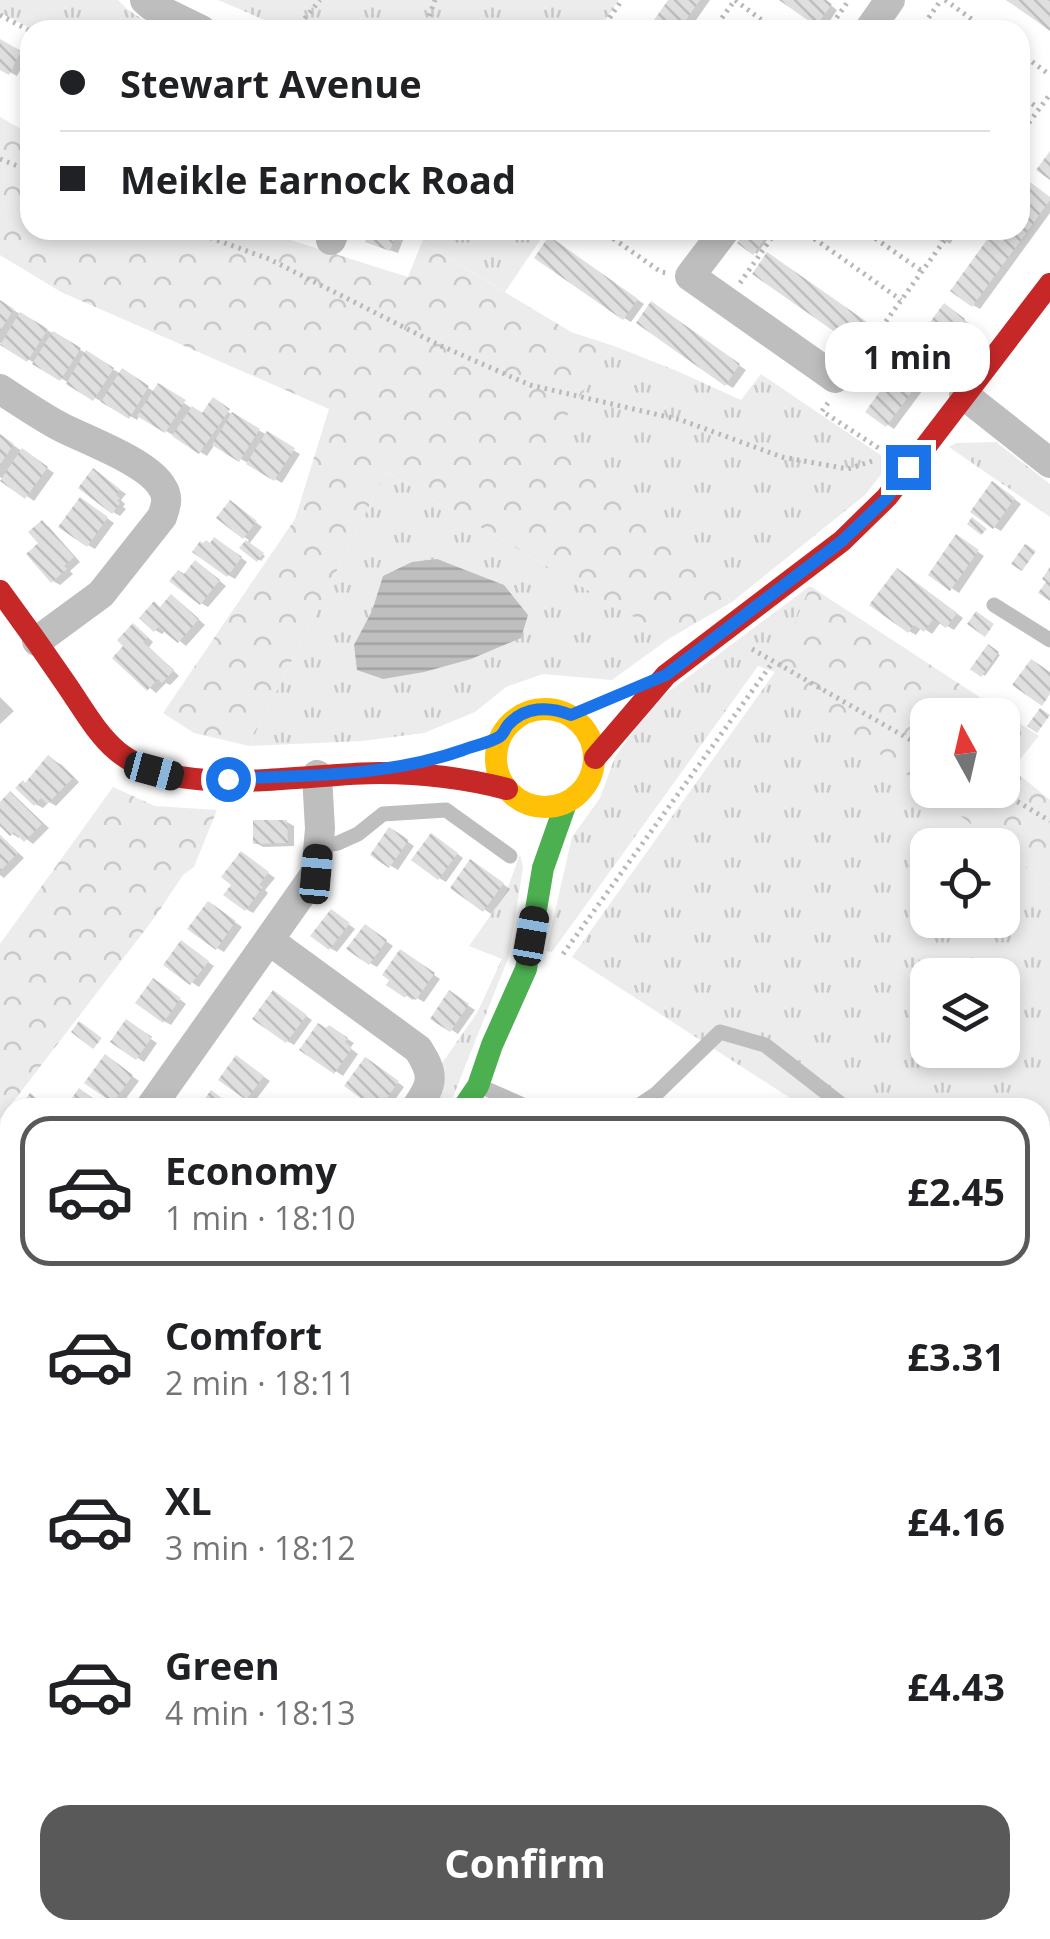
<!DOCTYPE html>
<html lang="en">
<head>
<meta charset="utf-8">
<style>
	body { margin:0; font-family:"Open Sans",sans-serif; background:#f6f6f6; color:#202124; height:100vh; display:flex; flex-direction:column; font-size:38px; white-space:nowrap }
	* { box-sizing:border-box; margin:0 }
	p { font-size:32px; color:#757577 }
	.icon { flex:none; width:55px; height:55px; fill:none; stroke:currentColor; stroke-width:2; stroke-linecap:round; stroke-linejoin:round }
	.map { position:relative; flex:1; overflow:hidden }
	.side { position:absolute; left:0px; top:1098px; width:1050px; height:842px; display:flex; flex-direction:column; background:#fff; border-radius:30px 30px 0 0; box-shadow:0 5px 15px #0003 }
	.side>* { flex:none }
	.top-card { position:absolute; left:20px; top:20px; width:1010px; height:220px; border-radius:30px; box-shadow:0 5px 15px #0003; display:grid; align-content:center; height:220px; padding:0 40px; background:#fff }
	.needle { width:65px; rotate:352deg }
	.controls { position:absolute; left:910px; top:698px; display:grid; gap:20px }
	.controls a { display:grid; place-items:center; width:110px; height:110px; border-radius:20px; background:#fff; box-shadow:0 5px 15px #0003; font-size:50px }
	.end { position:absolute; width:45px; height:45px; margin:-22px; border:12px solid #1a73e8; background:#fff; box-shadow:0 0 0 5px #fff }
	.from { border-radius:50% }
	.bubble { position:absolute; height:70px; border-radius:30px; background:#fff; box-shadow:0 5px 15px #0003; font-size:32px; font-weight:700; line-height:70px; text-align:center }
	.car { position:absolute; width:30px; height:60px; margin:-30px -15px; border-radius:12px; box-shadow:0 0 8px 2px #0007; background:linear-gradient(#222 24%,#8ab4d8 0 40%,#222 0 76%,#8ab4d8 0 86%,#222 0) }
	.top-card b { display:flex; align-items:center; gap:35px; height:95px; font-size:38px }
	.top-card b+b { border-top:2px solid #e0e0e0 }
	.top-card i { width:25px; height:25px; background:#202124 }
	ul { padding:18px 0 0; list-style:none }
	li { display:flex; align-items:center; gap:30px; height:150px; margin:0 20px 15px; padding:0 20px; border:5px solid transparent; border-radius:30px }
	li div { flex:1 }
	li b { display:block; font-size:38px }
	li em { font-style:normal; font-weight:700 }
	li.active { border-color:#595959 }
	li>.icon { width:90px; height:90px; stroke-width:1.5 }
	.button { display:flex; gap:20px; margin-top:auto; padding:20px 40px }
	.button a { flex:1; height:115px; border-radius:30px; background:#595959; color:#fff; font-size:40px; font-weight:700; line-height:115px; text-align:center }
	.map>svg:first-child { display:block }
	.grass { fill:url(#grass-tufts); fill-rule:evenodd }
	.forest { fill:url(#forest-crowns); fill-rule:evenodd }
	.water { fill:url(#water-rules) }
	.shadow { fill:#0003 }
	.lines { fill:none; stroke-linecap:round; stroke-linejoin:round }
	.stream { stroke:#bfbfbf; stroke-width:8 }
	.building { fill:url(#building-back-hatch) }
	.path { stroke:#b9b9b9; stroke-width:5; stroke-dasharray:2.5 5; stroke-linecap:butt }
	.lane { stroke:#bebebe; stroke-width:15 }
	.street { stroke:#bebebe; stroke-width:30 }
	.fast { stroke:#4caf50; stroke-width:22 }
	.slow { stroke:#ffc107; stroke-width:22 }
	.jam { stroke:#c62828; stroke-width:22 }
	.route { stroke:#1a73e8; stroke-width:12 }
</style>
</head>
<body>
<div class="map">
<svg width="1050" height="1939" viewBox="0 0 1050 1939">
	<defs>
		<pattern id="grass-tufts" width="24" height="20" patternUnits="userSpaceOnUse" patternTransform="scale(2.5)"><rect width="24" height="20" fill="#ececec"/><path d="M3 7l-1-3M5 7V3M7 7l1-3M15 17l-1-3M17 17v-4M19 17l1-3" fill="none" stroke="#c9c9c9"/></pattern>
		<pattern id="forest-crowns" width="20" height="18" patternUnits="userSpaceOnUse" patternTransform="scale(2.5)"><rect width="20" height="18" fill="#ececec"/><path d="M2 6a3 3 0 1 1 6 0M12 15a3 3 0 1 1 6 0" fill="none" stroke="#c9c9c9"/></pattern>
		<pattern id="water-rules" width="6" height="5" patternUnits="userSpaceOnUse" patternTransform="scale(2.5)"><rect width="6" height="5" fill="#bfbfbf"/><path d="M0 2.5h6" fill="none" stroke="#a2a2a2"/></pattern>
		<pattern id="building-back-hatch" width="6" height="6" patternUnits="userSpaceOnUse" patternTransform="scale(2.5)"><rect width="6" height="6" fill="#dfdfdf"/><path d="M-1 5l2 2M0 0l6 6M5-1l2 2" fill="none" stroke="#bebebe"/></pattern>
	</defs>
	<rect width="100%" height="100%" fill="#fff"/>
	<!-- grass -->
	<path class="grass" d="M0,0H118L127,9L158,30H34L0,13Z
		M218,0H619L598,30H429L420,27L418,30H307L292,25L288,30Z
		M427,230H547L505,292L422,242Z
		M614,346L677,371L741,400L761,374L891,462L865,495L732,602L555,432Z
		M996,442L1050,484V517L949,447L956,443Z
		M386,472L670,638L612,680L543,674L506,687L475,712L424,733L362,741L249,746Z
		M810,586L776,673L998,845H928V920H1002L1003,848L1050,885V1501L1040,1510V1108L804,1107L572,957L775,672L758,666L552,952L546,951L572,837L600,798L615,757L652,704ZM928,975H1002V1050H928Z
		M520,854L523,867L509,956L449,1107L424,1108L440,1066L477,1013L502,959L469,946L506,893Z
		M10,1631V1685L0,1687V1655L5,1645L2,1632Z
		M508,1930H670L657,1939H501Z"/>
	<!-- forest -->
	<path class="forest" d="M0,117L30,134V230H259L408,277L422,242L571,332L614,346L556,432L732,602L670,638L386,472L249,746L194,733L163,713L295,519L329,409L61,292L0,255Z
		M810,586L1039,736L1012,769L1050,800V885L1003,848L1002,845H998L775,673ZM928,715H1002V790H928Z
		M113,787L155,806L217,810L194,867L183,875L155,917L0,1119V944Z
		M1050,1501V1916L1040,1923V1510Z
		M670,1930H1030L1017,1939H657Z"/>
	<!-- water -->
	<path class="water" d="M437,559L504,585L528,615L521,638L471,659L424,672L383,679L357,670L354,645L372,611L383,576L412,562Z"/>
	<!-- shadow -->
	<path class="shadow" d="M671,0H710L689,30H650Z
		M784,0H824L837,10L825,28Z
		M0,42L27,57L17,76L0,67Z
		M1050,199V213L980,309L973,305L998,230H1020V200Z
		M372,230H407L398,253L375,245Z
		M750,230H774L757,254L741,243Z
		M929,230H959L950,244Z
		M557,244L644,304L631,322L624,318Z
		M775,259L883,335L870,353L863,349Z
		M0,302L121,374L122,372L155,392L159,386L203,416L213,401L234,416L300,454L282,483L215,444L207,456L140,415L137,420L103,400L102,402L0,343Z
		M659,309L746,370L733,388L726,384Z
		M952,311L971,325L894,429L868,411Z
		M0,436L54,473L34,501L0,477Z
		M101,476L126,494L121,500L125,504L123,507L126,509L120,516L113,512Z
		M1000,488L1021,504L1001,531L994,527Z
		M87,504L114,523L95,549L88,545Z
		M238,508L262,527L249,544L265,556L261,561L243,548L249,540L244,537Z
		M42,523L49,527L80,562L70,571L73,574L60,585L53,581L42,544Z
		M964,542L984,556L959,593L931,574Z
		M222,544L247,562L235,579L228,575Z
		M203,567L226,586L208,607L201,603L185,577Z
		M905,575L963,618L954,630L941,622L932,634L922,627L916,635L909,631Z
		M179,602L205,625L186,646L166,630L162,634L155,630L162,609Z
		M140,630L153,642L149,647L179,676L170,685L166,683L156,693L115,658Z
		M988,647L1000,655L985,676L974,669Z
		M0,697L14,711L0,724Z
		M49,758L62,765L79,782L56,806L49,802L43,808L35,804L26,785Z
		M11,794L49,828L33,844L21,835L19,838L12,834L0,823V806Z
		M287,822L294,826V846L263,847L256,843Z
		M397,834L414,846L398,870L373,855Z
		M0,835L24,858L4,878L0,875Z
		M439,840L463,858L446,882L439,878Z
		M248,858L275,878L265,890L268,893L253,913L246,909Z
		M478,866L510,889L491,914L453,887Z
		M215,908L242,927L224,952L217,948Z
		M338,916L355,929L337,952L330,948Z
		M372,931L393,946L377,967L370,963Z
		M188,948L214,966L199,987L166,965Z
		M407,956L440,979L424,1002L415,997L413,1000L389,984Z
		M161,985L186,1004L171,1025L164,1021Z
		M450,994L475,1010L458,1034L434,1018Z
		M281,998L312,1020L294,1045L287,1041Z
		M127,1023L157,1043L144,1062L114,1042Z
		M330,1028L354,1043L350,1048L358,1054L343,1076L303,1049Z
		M112,1062L139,1081L121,1105L88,1082Z
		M244,1063L270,1081L254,1102L247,1098Z
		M373,1064L404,1087L389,1108H379Z
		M4,1833L10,1836V1867L0,1870V1834Z
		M171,1930H210L213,1939H174Z"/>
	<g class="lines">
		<!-- stream -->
		<path class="stream" d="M1040,1743L1050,1736
			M793,1939L796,1930"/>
	</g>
	<!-- building -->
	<path class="building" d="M668,0H700L679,30H647Z
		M779,0H826L832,4L816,26Z
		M1006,0H1050V31L1032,18Z
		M0,39L21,51L9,75L0,70Z
		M30,61V82L21,77Z
		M1050,151V180L1036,170Z
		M1030,182L1050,197V200L972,307L950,291L994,230H1020V195Z
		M370,230H398L390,251L365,242Z
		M747,230H771L753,255L737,243Z
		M925,230H950L941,242Z
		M549,236L638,299L623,320L534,258Z
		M767,252L877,329L862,351L752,274Z
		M0,300L14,309L0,331Z
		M651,301L740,364L725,386L636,323Z
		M944,303L965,319L886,427L865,412Z
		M20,312L48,329L27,362L0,345Z
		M53,331L81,348L60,381L32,364Z
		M86,350L114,368L93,401L66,384Z
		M122,368L149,386L129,419L101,402Z
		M158,383L186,400L165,433L137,416Z
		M213,397L230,409L199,454L172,436L192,406L202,413Z
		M232,412L260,429L239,462L212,445Z
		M267,431L295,448L274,481L246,464Z
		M0,434L14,444L0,465Z
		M22,448L48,467L25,499L0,481Z
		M93,468L120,489L116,495L120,498L117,501L120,503L112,514L78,488Z
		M992,481L1015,498L993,529L970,512Z
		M80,497L108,517L87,547L58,527Z
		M230,500L257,521L243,539L216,518Z
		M972,517L987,529L981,535L967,524Z
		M42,520L74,557L64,566L67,569L51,583L26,554L38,543L28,532Z
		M956,534L979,550L950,591L928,575Z
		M214,537L242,557L227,577L192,552L200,541L203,543L206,540L210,543Z
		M246,540L264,553L257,562L239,548Z
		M1025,544L1036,551L1022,571L1011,564Z
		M195,560L220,580L200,605L169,581L178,570L184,574Z
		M1050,567V601L1038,593L1046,582L1042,579Z
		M897,568L957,613L946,628L933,619L924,632L914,625L908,633L869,605Z
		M171,594L199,619L178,643L158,627L154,632L139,618L154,601L160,607Z
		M976,611L994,624L985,637L967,624Z
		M133,623L148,637L143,642L174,670L162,683L158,679L147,691L112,658L123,646L117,640Z
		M988,644L999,652L981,677L970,669Z
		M1031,659L1050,672V694L1042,706L1012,685Z
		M1040,708L1050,715L1037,733L1027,726Z
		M48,755L74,777L47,804L41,798L34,806L15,788L23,780L25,783Z
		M10,791L43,823L24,842L14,832L10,836L0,826V802Z
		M253,820H287L288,843L253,844Z
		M389,827L409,840L389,868L370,855Z
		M431,833L458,853L438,880L411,860Z
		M0,835L18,853L0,871Z
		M241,851L269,872L259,885L263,887L245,911L223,895L231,885L221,877Z
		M470,859L504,883L483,912L450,888Z
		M208,901L236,921L216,950L187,929Z
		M331,909L350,923L329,950L310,936Z
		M365,924L387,940L369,965L346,949Z
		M181,940L209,961L190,985L163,965Z
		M400,949L435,973L416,1000L407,994L405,998L386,985L389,980L382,975Z
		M153,978L181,998L163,1023L135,1003Z
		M273,990L307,1015L286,1043L252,1019Z
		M449,990L469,1004L450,1032L430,1019Z
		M126,1019L152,1037L136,1060L110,1042Z
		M79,1021L102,1038L93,1049L71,1032Z
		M318,1023L326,1028L329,1025L348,1038L345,1042L352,1048L334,1074L299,1050Z
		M105,1054L133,1075L113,1103L84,1083Z
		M236,1055L264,1076L246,1100L218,1080Z
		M365,1057L399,1081L380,1108H374L344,1086Z
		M79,1088L106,1108H65Z
		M211,1090L235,1108H198Z
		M30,1093L49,1108H27L22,1104Z
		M0,1192L10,1200V1226L0,1240Z
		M10,1372V1396L0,1389Z
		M0,1415L10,1416L8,1444L0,1443Z
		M10,1462V1507L0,1511V1466Z
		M4,1830L10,1845V1861L0,1864V1831Z
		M10,1882V1896L0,1900V1886Z
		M73,1930H85L89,1939H50Z
		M168,1930H205L208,1938L172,1939Z
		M238,1930H252L256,1939H241Z
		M258,1930H286L291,1939H263Z
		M422,1930H455L461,1934L457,1939H419L417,1937Z"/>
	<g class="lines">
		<!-- path -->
		<path class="path" d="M945,0L987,30
			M0,15L30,31
			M295,30L320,0
			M424,30L435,0
			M601,30L622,0
			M713,30L735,0L775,30
			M828,30L849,0
			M920,30L941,0
			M1020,53L1050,75
			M1020,95L1038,108
			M1020,135L1050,94
			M0,159L30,171
			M189,230L269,259L439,345L530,385L681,420L782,457L848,469L872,461
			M601,230L661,272L667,273
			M802,230L901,300
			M863,230L922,271
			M740,283L777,230
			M855,364L952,230
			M828,403L822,411L883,451
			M752,649L928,750
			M998,790L1050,821
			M563,954L773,662
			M0,1743L10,1742"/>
		<!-- lane -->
		<path class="lane" d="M994,605L1050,640
			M318,846L338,843L358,834L383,814L446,810L510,856
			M482,1087L530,1108
			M635,1108L656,1094L720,1032L765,1045L846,1108
			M1040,1237L1050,1243"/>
		<!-- street -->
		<path class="street" d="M145,0L152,6L201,30
			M869,30L890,0
			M725,230L690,276L835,378
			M331,240L335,230
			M0,389C20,402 40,416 61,427C86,440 148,462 162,487C169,497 166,506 162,517L101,594L37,641
			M964,395L1050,463
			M270,941L418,1049C434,1074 434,1083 416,1108
			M150,1108L316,873L320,829L317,775
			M0,1310L10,1295
			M0,1593L10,1601
			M131,1930L134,1939
			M345,1939L356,1930"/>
		<!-- fast -->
		<path class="fast" d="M463,1108L478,1086L492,1045L526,969L543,868L566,803
			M0,1703L10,1702"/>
		<!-- slow -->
		<path class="slow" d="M496 758a49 49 0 1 1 98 0a49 49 0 1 1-98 0Z"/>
		<!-- jam -->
		<path class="jam" d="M0,591C23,622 45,653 66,684C82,707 96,733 117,751C177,801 305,773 379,773C422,773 465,778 507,789
			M595,758L666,675L842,541L887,497L1050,284"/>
	</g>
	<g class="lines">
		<!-- route -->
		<path class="route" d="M228,779C306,775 387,777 463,750C473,746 489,743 499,737C504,734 504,730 508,725C525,706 549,706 571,715L666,675L842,541L887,498L908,467"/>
	</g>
</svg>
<div class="controls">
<a><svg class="needle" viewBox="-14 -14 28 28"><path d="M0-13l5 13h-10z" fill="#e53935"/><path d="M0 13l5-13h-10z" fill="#757577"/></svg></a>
<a><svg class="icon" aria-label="locate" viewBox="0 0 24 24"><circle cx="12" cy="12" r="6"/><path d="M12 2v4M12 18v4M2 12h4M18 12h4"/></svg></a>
<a><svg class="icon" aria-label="layers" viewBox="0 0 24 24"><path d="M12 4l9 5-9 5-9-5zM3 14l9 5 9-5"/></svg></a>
</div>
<i class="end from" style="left:228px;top:779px"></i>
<i class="end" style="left:908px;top:467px"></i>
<div class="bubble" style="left:825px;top:322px;width:165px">1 min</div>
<i class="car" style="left:154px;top:771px;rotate:105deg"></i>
<i class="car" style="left:316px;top:874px;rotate:5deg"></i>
<i class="car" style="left:531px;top:936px;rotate:10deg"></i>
<div class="top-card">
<b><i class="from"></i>Stewart Avenue</b>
<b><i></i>Meikle Earnock Road</b>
</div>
<section class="side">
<ul>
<li class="active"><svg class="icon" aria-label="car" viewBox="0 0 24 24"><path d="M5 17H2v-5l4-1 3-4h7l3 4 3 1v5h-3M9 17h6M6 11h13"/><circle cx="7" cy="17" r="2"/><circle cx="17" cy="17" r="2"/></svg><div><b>Economy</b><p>1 min · 18:10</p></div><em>£2.45</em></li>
<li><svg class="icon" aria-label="car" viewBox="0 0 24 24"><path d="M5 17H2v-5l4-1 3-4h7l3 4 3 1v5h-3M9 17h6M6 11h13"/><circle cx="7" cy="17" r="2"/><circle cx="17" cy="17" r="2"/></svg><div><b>Comfort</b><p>2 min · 18:11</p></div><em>£3.31</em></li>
<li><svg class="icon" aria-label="car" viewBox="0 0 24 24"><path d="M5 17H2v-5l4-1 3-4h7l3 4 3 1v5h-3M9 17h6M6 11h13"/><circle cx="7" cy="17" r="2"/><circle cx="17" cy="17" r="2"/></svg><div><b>XL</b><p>3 min · 18:12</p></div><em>£4.16</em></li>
<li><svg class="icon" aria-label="car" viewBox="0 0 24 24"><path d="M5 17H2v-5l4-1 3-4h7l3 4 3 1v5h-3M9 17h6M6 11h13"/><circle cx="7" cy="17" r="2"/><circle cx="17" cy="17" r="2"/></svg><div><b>Green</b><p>4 min · 18:13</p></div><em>£4.43</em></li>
</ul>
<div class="button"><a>Confirm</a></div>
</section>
</div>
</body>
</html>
